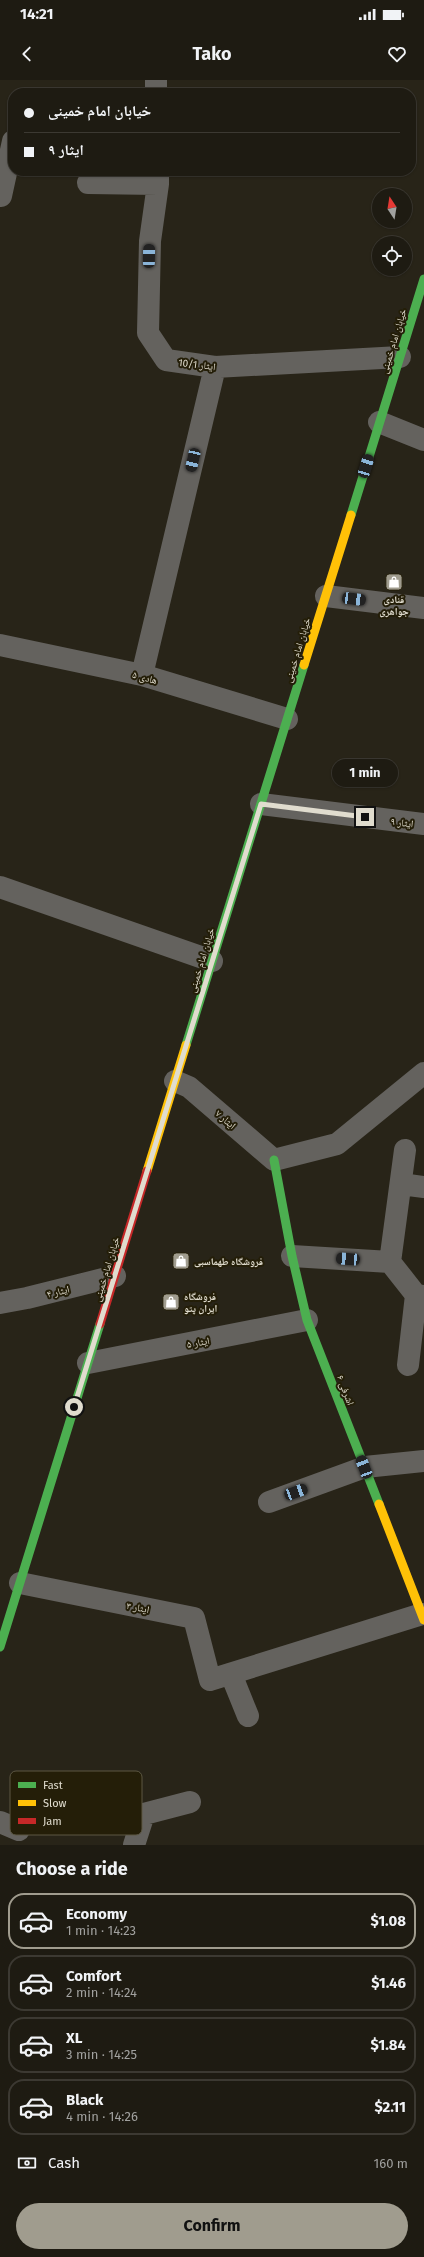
<!DOCTYPE html>
<html lang="en">
<head>
<meta charset="utf-8">
<style>
	body { margin:0; font-family:"Fira Sans","Noto Naskh Arabic",sans-serif; background:#26241b; color:#f1f3f6; height:100vh; display:flex; flex-direction:column; font-size:15px; white-space:nowrap }
	* { box-sizing:border-box; margin:0 }
	p { font-size:13px; color:#a1a19f }
	.icon { flex:none; width:22px; height:22px; fill:none; stroke:currentColor; stroke-width:2; stroke-linecap:round; stroke-linejoin:round }
	.map { position:relative; height:1765px; overflow:hidden }
	.side { display:flex; flex-direction:column; background:#1e1b12; flex:1 }
	.side>* { flex:none }
	.hud { position:absolute; left:8px; top:8px; width:408px; height:88px; border-radius:16px; box-shadow:0 1px 3px #0004,0 0 0 1px #3c3932; display:grid; align-content:center; height:88px; padding:0 16px; background:#1e1b12 }
	.needle { width:26px; rotate:348deg }
	.tools { position:absolute; left:372px; top:108px; display:grid; gap:8px }
	.tools a { display:grid; place-items:center; width:40px; height:40px; border-radius:50%; background:#1e1b12; box-shadow:0 1px 3px #0004,0 0 0 1px #3c3932; font-size:20px }
	.end { position:absolute; width:18px; height:18px; margin:-9px; border:5px solid #e0dcce; background:#111; box-shadow:0 0 0 2px #111 }
	.from { border-radius:50% }
	.bubble { position:absolute; height:28px; border-radius:14px; background:#1e1b12; box-shadow:0 1px 3px #0004,0 0 0 1px #3c3932; font-size:13px; font-weight:700; line-height:28px; text-align:center }
	.car { position:absolute; width:12px; height:24px; margin:-12px -6px; border-radius:5px; box-shadow:0 0 3px 1px #0007; background:linear-gradient(#222 24%,#8ab4d8 0 40%,#222 0 76%,#8ab4d8 0 86%,#222 0) }
	.hud b { display:flex; align-items:center; gap:14px; height:38px; font-size:15px }
	.hud b+b { border-top:1px solid #3c3932 }
	.hud i { width:10px; height:10px; background:#f1f3f6 }
	ul { padding:0; list-style:none }
	li { display:flex; align-items:center; gap:12px; height:56px; margin:0 8px 6px; padding:0 8px; border:2px solid #3c3932; border-radius:16px }
	li div { flex:1 }
	li b { display:block; font-size:15px }
	li em { font-style:normal; font-weight:700 }
	li.active { border-color:#a09c8e }
	li>.icon { width:36px; height:36px; stroke-width:1.5 }
	h2 { padding:0 16px; font-size:18px; line-height:48px }
	.pay { display:flex; align-items:center; gap:10px; height:44px; padding:0 16px; font-size:15px }
	.pay p { margin-inline-start:auto }
	.cta { display:flex; gap:8px; margin-top:auto; padding:8px 16px }
	.cta a { flex:1; height:46px; border-radius:24px; background:#a09c8e; color:#111; font-size:16px; font-weight:700; line-height:46px; text-align:center }
	.status { display:flex; justify-content:space-between; align-items:center; height:28px; padding:0 20px; background:#1e1b12; direction:ltr }
	.status svg { height:11px; fill:currentColor }
	header { display:flex; justify-content:space-between; align-items:center; height:52px; padding:0 16px; background:#1e1b12; font-size:18px; font-weight:700 }
	.map>svg:first-child { display:block }
	.lines { fill:none; stroke-linecap:round; stroke-linejoin:round }
	.street { stroke:#64625e; stroke-width:22 }
	.fast { stroke:#4caf50; stroke-width:9 }
	.slow { stroke:#ffc107; stroke-width:9 }
	.jam { stroke:#c62828; stroke-width:9 }
	.route { stroke:#e0dcce; stroke-width:5 }
	.labels { text-anchor:middle; stroke-width:4; stroke-linejoin:round; paint-order:stroke }
	.street-label { font-size:10px; fill:#e0dcce; stroke:#241e08 }
	.poi-label { font-size:10px; font-weight:bold; fill:#e0dcce; stroke:#241e08; text-anchor:start }
	.key { fill:#241e08; stroke:#5c5743; stroke-width:1 }
	.key-label { font-size:11px; fill:#e0dcce }
</style>
</head>
<body>
<div class="status"><b>14:21</b><svg viewBox="0 0 49 12"><path d="M0 12V9h3v3zM5 12V6h3v6zM10 12V3h3v9zM15 12V0h3v12zM26 1h20v11H26zM47 4h2v5h-2z"/></svg></div>
<header><svg class="icon" aria-label="back" viewBox="0 0 24 24"><path d="M15 5l-7 7 7 7"/></svg>Tako<svg class="icon" aria-label="heart" viewBox="0 0 24 24"><path d="M12 20l-8-8c-3-5 5-10 8-4 3-6 11-1 8 4z"/></svg></header>
<div class="map">
<svg width="424" height="1765" viewBox="0 0 424 1765">
	<rect width="100%" height="100%" fill="#282418"/>
	<g class="lines">
		<!-- street -->
		<path class="street" d="M156,0V13
			M158,91V104L150,161L148,253L166,280L215,287L400,277
			M88,103L158,104
			M1,116L13,61
			M379,342L424,360
			M326,516L424,528
			M0,565L142,595L287,639
			M142,595L215,287
			M261,724L424,744
			M0,807L212,881
			M175,1001L189,1007L274,1080L337,1064L424,993
			M405,1070L390,1182L416,1215L424,1216
			M401,1104L424,1107
			M292,1176L390,1182
			M0,1223L27,1218L115,1196
			M88,1283L307,1240
			M408,1285L416,1215
			M269,1422L365,1387L424,1381
			M20,1503L194,1538L210,1600L422,1534
			M231,1594L248,1636
			M0,1742L19,1750
			M134,1765L144,1734L190,1722"/>
		<!-- fast -->
		<path class="fast" d="M351,435L424,199
			M186,965L304,585
			M274,1080L292,1176L307,1240L379,1424
			M0,1567L100,1244"/>
		<!-- slow -->
		<path class="slow" d="M304,585L351,435
			M147,1091L186,965
			M379,1424L424,1540"/>
		<!-- jam -->
		<path class="jam" d="M100,1244L147,1091"/>
	</g>
	<g class="lines">
		<!-- route -->
		<path class="route" d="M74,1327L261,724L365,737"/>
	</g>
	<!-- icons -->
	<defs>
		<g id="shop-square" transform="scale(0.9)"><rect x="-9" y="-9" width="18" height="18" rx="4" fill="#a09c8e" stroke="#241e08"/><path d="M-5-2.5h2.3a2.7 3.5 0 0 1 5.4 0H5L5.5 6h-11ZM-1.5-2.5h3a1.5 2.3 0 0 0-3 0Z" fill="#fff"/></g>
	</defs>
	<g fill-rule="evenodd">
		<use href="#shop-square" x="394" y="502"/>
		<use href="#shop-square" x="181" y="1181"/>
		<use href="#shop-square" x="171" y="1222"/>
	</g>
	<g class="labels">
		<!-- street labels -->
		<g class="street-label">
			<text transform="translate(393 261) rotate(-73)" y="4">خیابان امام خمینی</text>
			<text transform="translate(197 284) rotate(7)" y="4">ایثار 10/1</text>
			<text transform="translate(297 570) rotate(-73)" y="4">خیابان امام خمینی</text>
			<text transform="translate(145 597) rotate(15)" y="4">هادی ۵</text>
			<text transform="translate(402 742) rotate(7)" y="4">ایثار ۹</text>
			<text transform="translate(201 880) rotate(-73)" y="4">خیابان امام خمینی</text>
			<text transform="translate(226 1039) rotate(41)" y="4">ایثار ۷</text>
			<text transform="translate(106 1189) rotate(-73)" y="4">خیابان امام خمینی</text>
			<text transform="translate(58 1211) rotate(-14)" y="4">ایثار ۴</text>
			<text transform="translate(198 1262) rotate(-11)" y="4">ایثار ۵</text>
			<text transform="translate(346 1310) rotate(69)" y="4">اشرفی ۶</text>
			<text transform="translate(138 1527) rotate(11)" y="4">ایثار ۳</text>
		</g>
		<!-- poi labels -->
		<g class="poi-label">
			<text x="394" y="523" text-anchor="middle">قنادی<tspan x="394" dy="12">جواهری</tspan></text>
			<text x="194" y="1185">فروشگاه طهماسبی</text>
			<text x="184" y="1220">فروشگاه<tspan x="184" dy="12">ایران پتو</tspan></text>
		</g>
	</g>
	<!-- legend -->
	<rect x="10" y="1691" width="132" height="64" rx="6" class="key"/>
	<rect x="18" y="1702" width="18" height="6" fill="#4caf50"/>
	<rect x="18" y="1720" width="18" height="6" fill="#ffc107"/>
	<rect x="18" y="1738" width="18" height="6" fill="#c62828"/>
	<g class="key-label">
		<text x="43" y="1709">Fast</text>
		<text x="43" y="1727">Slow</text>
		<text x="43" y="1745">Jam</text>
	</g>
</svg>
<div class="tools">
<a><svg class="needle" viewBox="-14 -14 28 28"><path d="M0-13l5 13h-10z" fill="#e53935"/><path d="M0 13l5-13h-10z" fill="#a1a19f"/></svg></a>
<a><svg class="icon" aria-label="locate" viewBox="0 0 24 24"><circle cx="12" cy="12" r="6"/><path d="M12 2v4M12 18v4M2 12h4M18 12h4"/></svg></a>
</div>
<i class="end from" style="left:74px;top:1327px"></i>
<i class="end" style="left:365px;top:737px"></i>
<div class="bubble" style="left:332px;top:679px;width:66px">1 min</div>
<i class="car" style="left:149px;top:176px;rotate:1deg"></i>
<i class="car" style="left:193px;top:380px;rotate:193deg"></i>
<i class="car" style="left:366px;top:386px;rotate:17deg"></i>
<i class="car" style="left:354px;top:519px;rotate:97deg"></i>
<i class="car" style="left:348px;top:1179px;rotate:274deg"></i>
<i class="car" style="left:364px;top:1387px;rotate:339deg"></i>
<i class="car" style="left:296px;top:1412px;rotate:70deg"></i>
<div class="hud">
<b><i class="from"></i>خیابان امام خمینی</b>
<b><i></i>ایثار ۹</b>
</div>
</div>
<section class="side">
<h2>Choose a ride</h2>
<ul>
<li class="active"><svg class="icon" aria-label="car" viewBox="0 0 24 24"><path d="M5 17H2v-5l4-1 3-4h7l3 4 3 1v5h-3M9 17h6M6 11h13"/><circle cx="7" cy="17" r="2"/><circle cx="17" cy="17" r="2"/></svg><div><b>Economy</b><p>1 min · 14:23</p></div><em>$1.08</em></li>
<li><svg class="icon" aria-label="car" viewBox="0 0 24 24"><path d="M5 17H2v-5l4-1 3-4h7l3 4 3 1v5h-3M9 17h6M6 11h13"/><circle cx="7" cy="17" r="2"/><circle cx="17" cy="17" r="2"/></svg><div><b>Comfort</b><p>2 min · 14:24</p></div><em>$1.46</em></li>
<li><svg class="icon" aria-label="car" viewBox="0 0 24 24"><path d="M5 17H2v-5l4-1 3-4h7l3 4 3 1v5h-3M9 17h6M6 11h13"/><circle cx="7" cy="17" r="2"/><circle cx="17" cy="17" r="2"/></svg><div><b>XL</b><p>3 min · 14:25</p></div><em>$1.84</em></li>
<li><svg class="icon" aria-label="car" viewBox="0 0 24 24"><path d="M5 17H2v-5l4-1 3-4h7l3 4 3 1v5h-3M9 17h6M6 11h13"/><circle cx="7" cy="17" r="2"/><circle cx="17" cy="17" r="2"/></svg><div><b>Black</b><p>4 min · 14:26</p></div><em>$2.11</em></li>
</ul>
<div class="pay"><svg class="icon" aria-label="cash" viewBox="0 0 24 24"><path d="M3 7h18v10H3z"/><circle cx="12" cy="12" r="2"/></svg>Cash<p>160 m</p></div>
<div class="cta"><a>Confirm</a></div>
</section>
</body>
</html>
